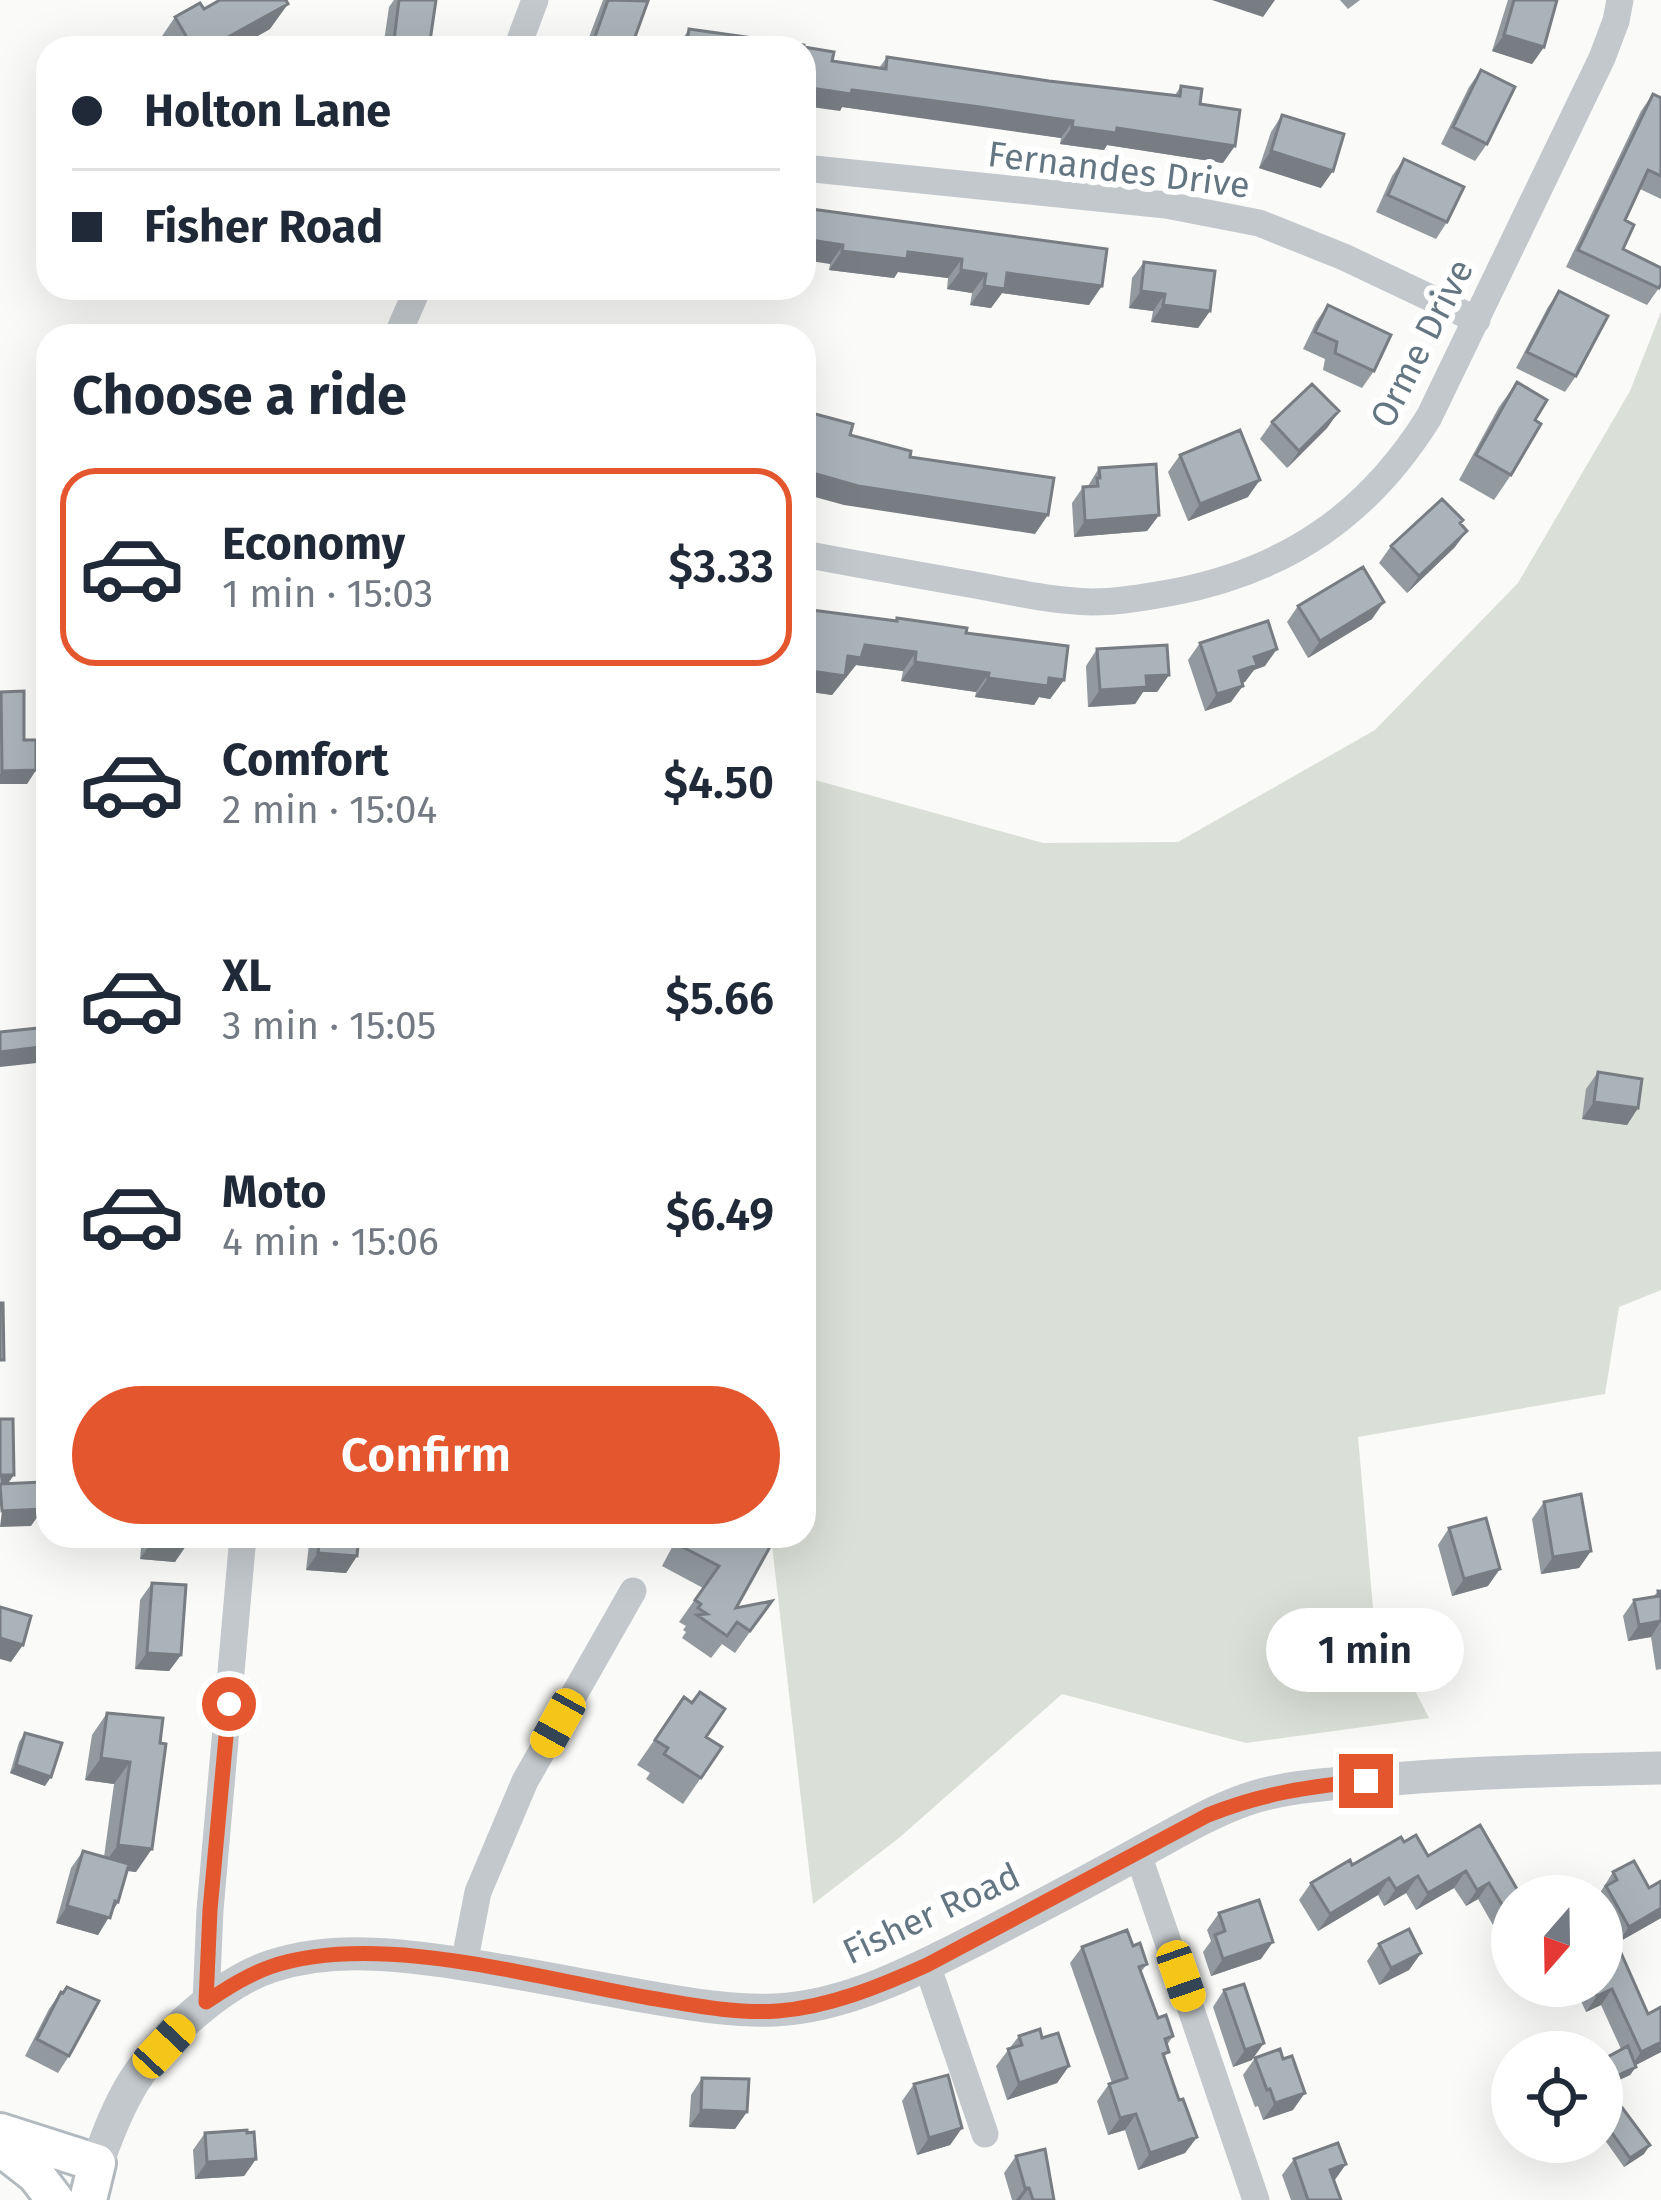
<!DOCTYPE html>
<html lang="en">
<head>
<meta charset="utf-8">
<style>
	body { margin:0; font-family:"Fira Sans",sans-serif; background:#f2f2f3; color:#1f2937; height:100vh; display:flex; flex-direction:column; font-size:45px; white-space:nowrap }
	* { box-sizing:border-box; margin:0 }
	p { font-size:39px; color:#747a83 }
	.icon { flex:none; width:66px; height:66px; fill:none; stroke:currentColor; stroke-width:2; stroke-linecap:round; stroke-linejoin:round }
	.map { position:relative; flex:1; overflow:hidden }
	.side { position:absolute; left:36px; top:324px; width:780px; height:1224px; display:flex; flex-direction:column; background:#fff; border-radius:36px; box-shadow:0 12px 48px #0002 }
	.side>* { flex:none }
	.top-card { position:absolute; left:36px; top:36px; width:780px; height:264px; border-radius:36px; box-shadow:0 12px 48px #0002; display:grid; align-content:center; height:264px; padding:0 36px; background:#fff }
	.needle { width:78px; rotate:200deg }
	.buttons { position:absolute; left:1491px; top:1875px; display:grid; gap:24px }
	.buttons a { display:grid; place-items:center; width:132px; height:132px; border-radius:50%; background:#fff; box-shadow:0 12px 48px #0002; font-size:60px }
	.end { position:absolute; width:54px; height:54px; margin:-27px; border:15px solid #e4572e; background:#fff; box-shadow:0 0 0 6px #fff }
	.from { border-radius:50% }
	.bubble { position:absolute; height:84px; border-radius:42px; background:#fff; box-shadow:0 12px 48px #0002; font-size:39px; font-weight:600; line-height:84px; text-align:center }
	.car { position:absolute; width:36px; height:72px; margin:-36px -18px; border-radius:15px; box-shadow:0 0 9px 3px #0007; background:linear-gradient(#f5c518 24%,#345 0 40%,#f5c518 0 76%,#345 0 86%,#f5c518 0) }
	.top-card b { display:flex; align-items:center; gap:42px; height:114px; font-size:45px }
	.top-card b+b { border-top:3px solid #e0e1e3 }
	.top-card i { width:30px; height:30px; background:#1f2937 }
	ul { padding:0; list-style:none }
	li { display:flex; align-items:center; gap:36px; height:198px; margin:0 24px 18px; padding:0 12px; border:6px solid transparent; border-radius:36px }
	li div { flex:1 }
	li b { display:block; font-size:45px }
	li em { font-style:normal; font-weight:600 }
	li.active { border-color:#e4572e }
	li>.icon { width:108px; height:108px; stroke-width:1.5 }
	h2 { padding:0 36px; font-size:54px; line-height:144px }
	.primary-button { display:flex; gap:24px; margin-top:auto; padding:24px 36px }
	.primary-button a { flex:1; height:138px; border-radius:72px; background:#e4572e; color:#fff; font-size:48px; font-weight:600; line-height:138px; text-align:center }
	.map>svg:first-child { display:block }
	.green { fill:#dadfd7 }
	.lines { fill:none; stroke-linecap:round; stroke-linejoin:round }
	.secondary-casing { stroke:#b3babf; stroke-width:42 }
	.minor { stroke:#c3c8cc; stroke-width:27 }
	.tertiary { stroke:#c3c8cc; stroke-width:33 }
	.secondary { stroke:#fff; stroke-width:36 }
	.wall { fill:#929a9f }
	.shaded-wall { fill:#777d82 }
	.building { fill:#aab3b9; stroke:#777d82; stroke-width:3 }
	.route { stroke:#e4572e; stroke-width:15 }
	.labels { text-anchor:middle; stroke-width:12; stroke-linejoin:round; paint-order:stroke }
	.street-label { font-size:36px; fill:#657683; stroke:#fff }
</style>
</head>
<body>
<div class="map">
<svg width="1661" height="2200" viewBox="0 0 1661 2200">
	<rect width="100%" height="100%" fill="#fafaf8"/>
	<!-- green -->
	<path class="green" d="M1661,312V1290L1619,1307L1605,1394L1358,1437L1373,1608L1429,1718L1246,1743L1062,1694L899,1838L813,1904L771,1536H804V777L1043,843L1178,842L1375,730L1518,583L1630,391Z"/>
	<g class="lines">
		<!-- secondary casing -->
		<g class="secondary-casing">
			<path id="secondary" d="M0,2132L97,2163L88,2200
				M0,2147L36,2175L55,2200"/>
		</g>
		<!-- minor -->
		<path class="minor" d="M517,48L535,0
			M804,168L1166,205L1259,223L1344,257L1477,320
			M397,336L418,288
			M804,554C861,565 918,575 975,585C1013,592 1053,601 1092,602C1119,602 1147,597 1174,592C1287,570 1368,515 1429,417L1602,58L1616,21L1620,0
			M1138,1854L1256,2200
			M464,1964L478,1892L525,1781L633,1591
			M927,1965L985,2134
			M206,2002L210,1910L243,1536"/>
		<!-- tertiary -->
		<path class="tertiary" d="M97,2163C108,2134 118,2107 134,2081C162,2037 222,1982 272,1966C328,1948 385,1953 443,1961C512,1971 580,1985 648,1997C690,2004 733,2012 775,2010C848,2007 923,1967 987,1934C1041,1906 1094,1878 1148,1848C1179,1831 1211,1812 1245,1800C1288,1785 1335,1784 1380,1780C1473,1772 1567,1770 1661,1768"/>
		<!-- secondary -->
		<use href="#secondary" class="secondary"/>
	</g>
	<!-- wall -->
	<path class="wall" d="M394,0H436L429,48H383L389,7Z
		M603,0H646L631,48H585Z
		M1340,0H1360L1348,9Z
		M1508,0H1557L1544,47L1532,64L1492,51Z
		M204,9L270,29L236,48H161L158,42L175,17Z
		M689,29L804,47L832,61L879,68L887,57L1049,81L1175,95L1181,86L1200,104L1223,163L1107,145L1104,150L1060,144L1061,138L968,124L842,107L840,111L804,48H677Z
		M1481,70L1487,144L1475,161L1441,144L1469,87Z
		M1653,94L1661,98V199L1640,189L1625,220L1623,249L1659,288L1647,305L1566,267L1641,111Z
		M1282,115L1321,188L1259,168L1271,132Z
		M1404,159L1447,222L1436,239L1376,212L1392,176Z
		M804,208L1107,249L1089,305L1002,293L991,308L970,305L972,293L947,289L948,278L898,272L894,278L829,270L830,264Z
		M1144,262L1210,311L1198,328L1151,322L1153,311L1129,308L1132,278Z
		M293,288H313L308,295Z
		M1559,291L1576,376L1565,392L1516,368L1548,307Z
		M1328,305L1374,371L1362,388L1323,370L1325,359L1303,349L1316,322Z
		M1517,382L1535,420L1511,475L1494,500L1459,480L1499,407Z
		M1339,411L1327,428L1287,468L1260,439L1272,422Z
		M1180,455L1248,497L1188,521L1168,472Z
		M1099,468L1159,515L1147,531L1074,537L1072,503L1083,487L1088,486Z
		M1460,523L1455,547L1407,593L1379,563L1391,546Z
		M1298,606L1372,619L1308,658L1287,622Z
		M804,609L895,621L897,618L966,633L1064,680L1050,699L1039,697L1034,705L975,697L976,692L901,681L903,671L856,665L832,695L804,691Z
		M1200,643L1265,666L1254,670L1242,683L1231,702L1205,711L1188,660Z
		M1097,649L1169,675L1157,692H1143L1135,704L1088,707L1086,666Z
		M1,692L24,740L36,770L27,784H0Z
		M1598,1072L1638,1108L1627,1125L1582,1119L1586,1089Z
		M1544,1502L1591,1551L1579,1568L1541,1574L1532,1519Z
		M1449,1528L1488,1586L1452,1596L1438,1545Z
		M142,1536H187L175,1562L140,1559Z
		M310,1536H359L357,1556L346,1573L306,1570Z
		M678,1536H776L736,1608L772,1601L735,1653L722,1644L711,1658L682,1638L686,1632L683,1630L686,1626L679,1622L703,1588L662,1566Z
		M152,1583L181,1655L169,1671L135,1669L140,1600Z
		M1658,1591H1661V1669L1656,1670L1651,1637L1628,1641L1623,1616L1634,1600L1654,1596Z
		M684,1697L706,1737L722,1747L683,1804L646,1779L650,1773L637,1765Z
		M107,1713L163,1718L136,1872L127,1871L118,1902L98,1935L56,1923L71,1868L83,1851L104,1857L114,1784L85,1780L92,1735Z
		M25,1733L45,1786L10,1773L19,1742Z
		M1480,1825L1512,1896V1933L1501,1939L1478,1899L1466,1906L1454,1888L1416,1910L1406,1893L1384,1906L1378,1895L1318,1931L1299,1900L1311,1883L1404,1842L1428,1856Z
		M1613,1872L1649,1888L1661,1881V1918L1617,1943L1648,2014L1661,2007V2052L1636,2065L1630,2075L1606,2086L1644,2154L1624,2167L1602,2136V2060L1621,2049L1601,2005L1586,2012L1574,1986H1602L1614,1937L1602,1917V1896H1598Z
		M1219,1913L1261,1959L1211,1976L1203,1952L1211,1941L1207,1930Z
		M1379,1944L1421,1953L1409,1970L1379,1985L1367,1961Z
		M1133,1946L1147,1964L1141,1972L1158,2018L1173,2036L1167,2045L1165,2058L1179,2100L1197,2137L1185,2153L1138,2170L1125,2130L1108,2135L1097,2101L1109,2084L1112,2083L1070,1963L1082,1947Z
		M1224,1990L1252,2060L1233,2067L1213,2007Z
		M61,1992L69,2056L58,2073L25,2056L49,2009Z
		M1019,2036L1042,2038L1069,2066L1057,2083L1007,2100L996,2066Z
		M1255,2058L1293,2110L1263,2120L1258,2106L1255,2107L1243,2075Z
		M702,2078L735,2129L689,2127L691,2095Z
		M914,2084L962,2128L950,2145L917,2155L902,2101Z
		M205,2133L256,2159L244,2176L195,2179L193,2150Z
		M1016,2156L1054,2200H1012L1004,2173Z
		M1294,2159L1346,2164L1334,2181L1341,2200H1291L1282,2175Z"/>
	<!-- shaded-wall -->
	<path class="shaded-wall" d="M1212,0H1275L1263,17Z
		M288,4L270,29L236,48H208Z
		M1504,35L1544,47L1532,64L1492,51Z
		M804,87L852,90L1073,121L1061,138L842,107L840,111L804,106Z
		M1072,127L1117,128L1235,146L1223,163L1107,145L1104,150L1060,144Z
		M1271,151L1333,171L1321,188L1259,168Z
		M804,239L843,245L830,264L804,260Z
		M842,251L908,252L962,259L948,278L898,272L894,278L829,270Z
		M961,270L986,274L972,293L947,289Z
		M1007,273L1102,286L1089,305L1002,293L991,308L970,305L984,286Z
		M1141,291L1165,294L1153,311L1129,308Z
		M1163,305L1210,311L1198,328L1151,322Z
		M1339,411L1327,428L1287,468L1299,451Z
		M813,473L1048,515L1035,534L844,505L804,494V475Z
		M1260,480L1248,497L1188,521L1200,504Z
		M1159,515L1147,531L1074,537L1085,521Z
		M1467,531L1455,547L1407,593L1419,576Z
		M1384,602L1372,619L1308,658L1320,641Z
		M865,645L916,652L903,671L856,665L832,695L804,691V670L848,656Z
		M1277,649L1265,666L1254,670L1245,682L1227,688L1239,671L1254,657Z
		M915,662L989,673L976,692L901,681Z
		M1169,675L1157,692H1143L1135,704L1088,707L1100,690L1146,676Z
		M988,678H1049L1064,680L1050,699L1039,697L1034,705L975,697Z
		M1243,686L1231,702L1205,711L1217,694Z
		M36,770L27,784H0V774L2,771Z
		M48,1046V1058L46,1062L0,1067V1052Z
		M1594,1102L1638,1108L1627,1125L1582,1119Z
		M0,1475H14L2,1492H1Z
		M43,1509L31,1526L0,1527L2,1511Z
		M151,1543L186,1546L175,1562L140,1559Z
		M1591,1551L1579,1568L1541,1574L1553,1557Z
		M318,1553L357,1556L346,1573L306,1570Z
		M1500,1569L1488,1586L1452,1596L1464,1579Z
		M1661,1621L1651,1637L1628,1641L1639,1625Z
		M0,1638L23,1645L11,1662L0,1659Z
		M147,1653L181,1655L169,1671L135,1669Z
		M101,1758L130,1762L114,1784L85,1780Z
		M16,1765L51,1777L45,1786L10,1773Z
		M118,1845L152,1849L136,1872L102,1867Z
		M1466,1871L1454,1888L1416,1910L1428,1893Z
		M1418,1876L1406,1893L1384,1906L1396,1889Z
		M1389,1878L1378,1895L1318,1931L1330,1914Z
		M1489,1883L1478,1899L1466,1906L1477,1890Z
		M115,1901L118,1902L98,1935L56,1923L67,1906Z
		M1661,1908V1918L1617,1943L1629,1927Z
		M1512,1924V1933L1501,1939Z
		M1273,1942L1261,1959L1211,1976L1223,1959Z
		M1421,1953L1409,1970L1379,1985L1391,1968Z
		M1612,1989L1601,2005L1586,2012L1597,1996Z
		M1661,2042V2052L1630,2068L1641,2052Z
		M1264,2043L1252,2060L1233,2067L1245,2050Z
		M1069,2066L1057,2083L1007,2100L1019,2083Z
		M1636,2067L1630,2075L1602,2088L1603,2082Z
		M1305,2093L1293,2110L1263,2120L1275,2103Z
		M701,2110L747,2112L735,2129L689,2127Z
		M1136,2114L1125,2130L1108,2135L1120,2118Z
		M962,2128L950,2145L917,2155L929,2138Z
		M1197,2137L1185,2153L1138,2170L1150,2153Z
		M1650,2145L1644,2154L1624,2167L1630,2158Z
		M256,2159L244,2176L195,2179L207,2162Z
		M1346,2164L1334,2181L1330,2170Z
		M1025,2188H1029L1020,2200H1016Z"/>
	<!-- building -->
	<path class="building" d="M220,0H286L288,4L208,48H193L175,17L200,3L204,9Z
		M399,0H436L429,48H393Z
		M608,0L648,1L631,48H591Z
		M1514,0H1557L1544,47L1504,35Z
		M689,29L804,45V47L834,52L832,61L886,69L887,57L1049,81L1180,96L1181,86L1202,89L1200,104L1240,110L1235,146L1117,128L1116,133L1072,127L1073,121L980,107L852,90L851,94L804,87V48H686Z
		M1481,70L1515,87L1487,144L1453,127Z
		M1653,94L1661,98V176L1648,170L1625,220L1634,225L1623,249L1661,268V284L1659,288L1578,250Z
		M1282,115L1344,134L1333,171L1271,151Z
		M1404,159L1464,187L1447,222L1388,195Z
		M804,208L1107,249L1102,286L1007,273L1005,289L984,286L986,274L961,270L962,259L908,252L907,259L842,251L843,245L804,239Z
		M1144,262L1215,271L1210,311L1163,305L1165,294L1141,291Z
		M1559,291L1608,316L1576,376L1527,352Z
		M1328,305L1391,335L1374,371L1335,353L1337,342L1315,332Z
		M1517,382L1547,400L1535,420L1541,424L1511,475L1476,455Z
		M1312,384L1339,411L1299,451L1272,422Z
		M804,411L853,424L850,435L911,451L910,457L1054,478L1048,515L858,486L813,473L812,477L804,475Z
		M1240,430L1260,480L1200,504L1180,455Z
		M1156,464L1159,515L1085,521L1083,487L1098,486L1097,478H1100L1099,468Z
		M1442,499L1463,520L1460,523L1467,531L1419,576L1391,546Z
		M1363,567L1384,602L1320,641L1298,606Z
		M804,609L897,621V618L967,628L966,633L1068,646L1064,680L1049,678L1048,686L988,678L989,673L915,662L916,652L865,645L861,658L848,656L845,676L804,670Z
		M1268,621L1277,649L1254,657L1257,665L1239,671L1243,686L1217,694L1200,643Z
		M1167,645L1169,675L1146,676L1147,687L1100,690L1097,649Z
		M24,691V740H36V770L2,771L1,692Z
		M48,1027V1046L0,1052V1032Z
		M1598,1072L1642,1079L1638,1108L1594,1102Z
		M0,1303H3L4,1360H0Z
		M0,1419H13L14,1475H0Z
		M41,1482L43,1509L2,1511L0,1484Z
		M1581,1494L1591,1551L1553,1557L1544,1502Z
		M1486,1518L1500,1569L1464,1579L1449,1528Z
		M152,1536H187L186,1546L151,1543Z
		M320,1536H359L357,1556L318,1553Z
		M682,1536H776L736,1608L772,1601L750,1631L737,1622L727,1636L697,1615L707,1614L698,1608L701,1604L695,1600L719,1566L677,1544Z
		M152,1583L186,1585L181,1655L147,1653Z
		M1658,1591H1661V1621L1639,1625L1634,1600L1659,1596Z
		M0,1607L31,1616L23,1645L0,1638Z
		M700,1692L725,1709L706,1737L722,1747L701,1778L664,1754L668,1748L655,1740L684,1697L692,1703Z
		M107,1713L163,1718L160,1743L166,1744L152,1849L118,1845L130,1762L101,1758Z
		M25,1733L62,1743L51,1777L16,1765Z
		M1480,1825L1521,1896H1512V1921L1489,1883L1477,1890L1466,1871L1428,1893L1418,1876L1396,1889L1389,1878L1330,1914L1311,1883L1350,1860L1352,1865L1401,1837L1404,1842L1416,1835L1428,1856Z
		M83,1851L129,1864L118,1902L115,1901L110,1918L67,1906Z
		M1634,1861L1649,1888L1661,1881V1908L1629,1927L1606,1886L1617,1880L1613,1872Z
		M1259,1900L1273,1942L1223,1959L1215,1935L1225,1931L1219,1913Z
		M1409,1929L1421,1953L1391,1968L1379,1944Z
		M1127,1930L1133,1946L1140,1943L1147,1964L1139,1967L1158,2018L1166,2015L1173,2036L1165,2039L1169,2052L1163,2054L1179,2100L1183,2099L1197,2137L1150,2153L1136,2114L1120,2118L1109,2084L1127,2078L1082,1947Z
		M1614,1937L1648,2014L1661,2007V2042L1641,2052L1612,1989L1597,1996L1593,1986H1602V1943Z
		M1244,1984L1264,2043L1245,2050L1224,1990Z
		M67,1987L99,2001L69,2056L37,2039L61,1992L63,1993Z
		M1040,2029L1042,2038L1058,2033L1069,2066L1019,2083L1008,2049L1022,2045L1019,2036Z
		M1628,2046L1636,2067L1603,2082L1650,2145L1630,2158L1602,2119V2060Z
		M1280,2049L1283,2059L1292,2056L1305,2093L1275,2103L1270,2089L1267,2090L1255,2058Z
		M948,2075L962,2128L929,2138L914,2084Z
		M702,2078L749,2079L747,2112L701,2110Z
		M247,2130V2133L254,2132L256,2159L207,2162L205,2133Z
		M1338,2143L1346,2164L1330,2170L1341,2200H1308L1294,2159Z
		M1045,2149L1054,2200H1033L1029,2188H1025L1016,2156Z"/>
	<g class="lines">
		<!-- route -->
		<path class="route" d="M229,1704L210,1910L206,2002C226,1989 247,1975 270,1967C377,1930 540,1979 650,1998C692,2005 736,2014 778,2011C829,2007 881,1986 927,1965L1208,1815C1260,1794 1310,1786 1366,1781"/>
	</g>
	<g class="labels">
		<!-- street labels -->
		<g class="street-label">
			<text transform="translate(1119 169) rotate(7)" y="13">Fernandes Drive</text>
			<text transform="translate(1421 343) rotate(-63)" y="13">Orme Drive</text>
			<text transform="translate(931 1913) rotate(-25)" y="13">Fisher Road</text>
		</g>
	</g>
</svg>
<div class="buttons">
<a><svg class="needle" viewBox="-14 -14 28 28"><path d="M0-13l5 13h-10z" fill="#e53935"/><path d="M0 13l5-13h-10z" fill="#747a83"/></svg></a>
<a><svg class="icon" aria-label="locate" viewBox="0 0 24 24"><circle cx="12" cy="12" r="6"/><path d="M12 2v4M12 18v4M2 12h4M18 12h4"/></svg></a>
</div>
<i class="end from" style="left:229px;top:1704px"></i>
<i class="end" style="left:1366px;top:1781px"></i>
<div class="bubble" style="left:1266px;top:1608px;width:198px">1 min</div>
<i class="car" style="left:558px;top:1723px;rotate:209deg"></i>
<i class="car" style="left:1181px;top:1976px;rotate:161deg"></i>
<i class="car" style="left:164px;top:2046px;rotate:43deg"></i>
<div class="top-card">
<b><i class="from"></i>Holton Lane</b>
<b><i></i>Fisher Road</b>
</div>
<section class="side">
<h2>Choose a ride</h2>
<ul>
<li class="active"><svg class="icon" aria-label="car" viewBox="0 0 24 24"><path d="M5 17H2v-5l4-1 3-4h7l3 4 3 1v5h-3M9 17h6M6 11h13"/><circle cx="7" cy="17" r="2"/><circle cx="17" cy="17" r="2"/></svg><div><b>Economy</b><p>1 min · 15:03</p></div><em>$3.33</em></li>
<li><svg class="icon" aria-label="car" viewBox="0 0 24 24"><path d="M5 17H2v-5l4-1 3-4h7l3 4 3 1v5h-3M9 17h6M6 11h13"/><circle cx="7" cy="17" r="2"/><circle cx="17" cy="17" r="2"/></svg><div><b>Comfort</b><p>2 min · 15:04</p></div><em>$4.50</em></li>
<li><svg class="icon" aria-label="car" viewBox="0 0 24 24"><path d="M5 17H2v-5l4-1 3-4h7l3 4 3 1v5h-3M9 17h6M6 11h13"/><circle cx="7" cy="17" r="2"/><circle cx="17" cy="17" r="2"/></svg><div><b>XL</b><p>3 min · 15:05</p></div><em>$5.66</em></li>
<li><svg class="icon" aria-label="car" viewBox="0 0 24 24"><path d="M5 17H2v-5l4-1 3-4h7l3 4 3 1v5h-3M9 17h6M6 11h13"/><circle cx="7" cy="17" r="2"/><circle cx="17" cy="17" r="2"/></svg><div><b>Moto</b><p>4 min · 15:06</p></div><em>$6.49</em></li>
</ul>
<div class="primary-button"><a>Confirm</a></div>
</section>
</div>
</body>
</html>
